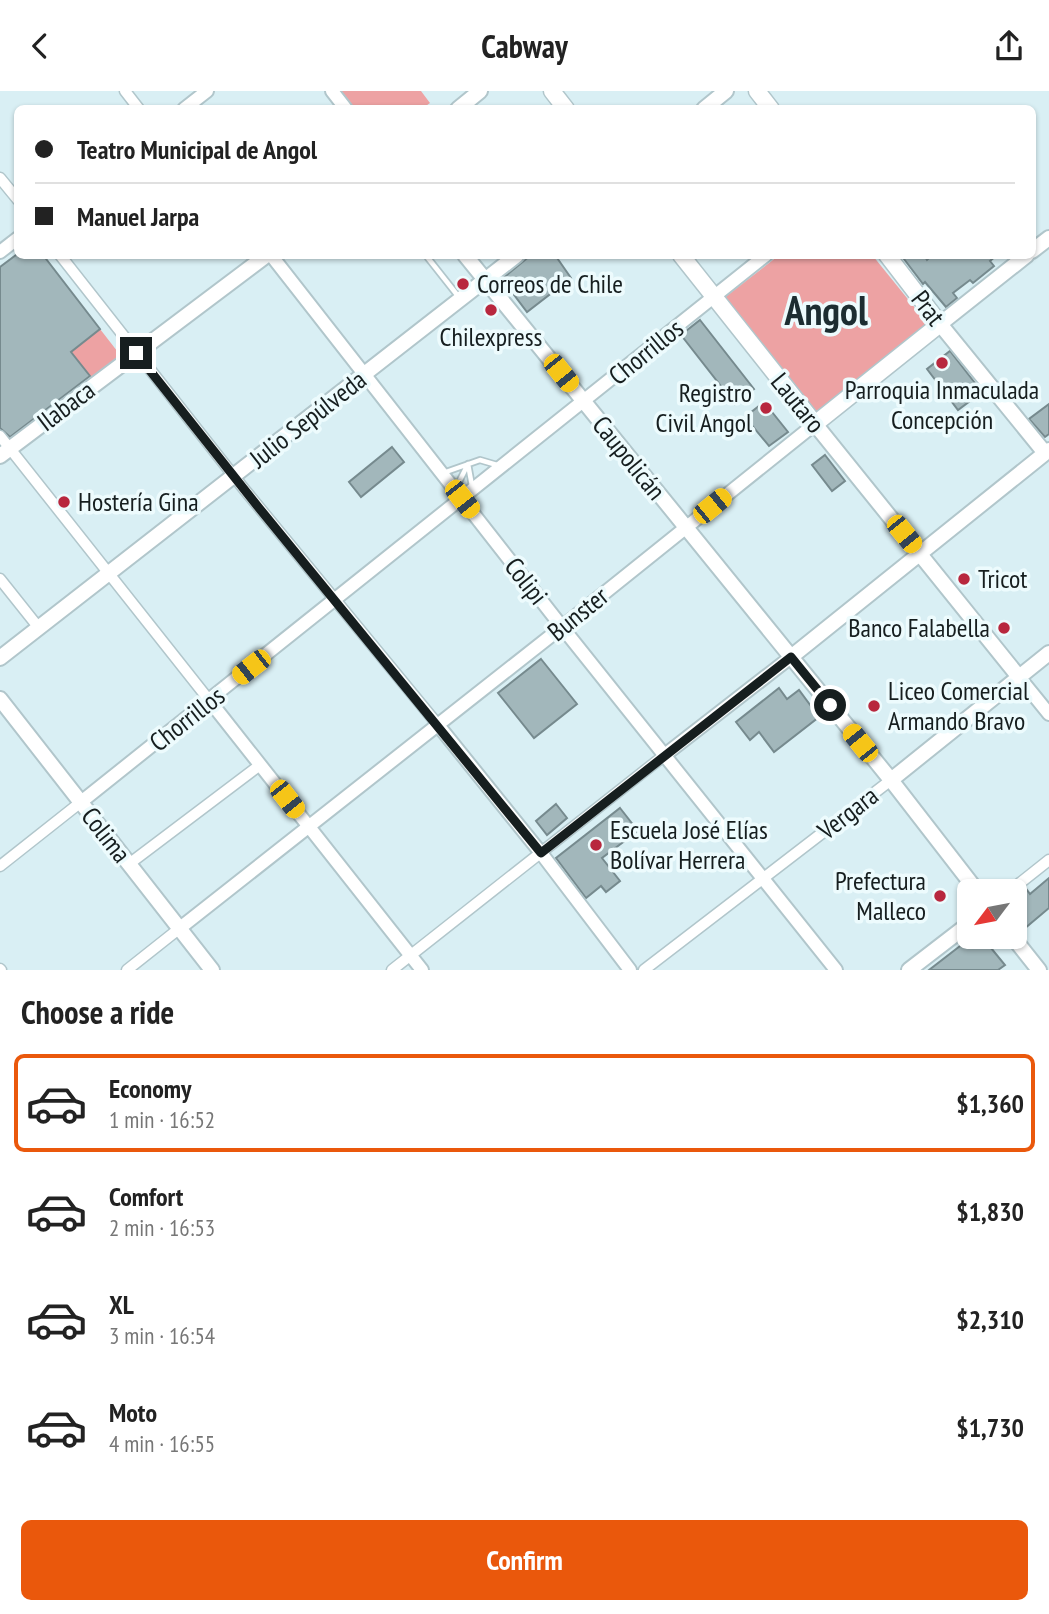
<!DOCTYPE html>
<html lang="en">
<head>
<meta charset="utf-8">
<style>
	body { margin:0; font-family:"PT Sans Narrow",sans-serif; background:#f6f6f6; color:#222; height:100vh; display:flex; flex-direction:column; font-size:26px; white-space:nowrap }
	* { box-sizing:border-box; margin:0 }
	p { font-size:23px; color:#767676 }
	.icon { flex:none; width:38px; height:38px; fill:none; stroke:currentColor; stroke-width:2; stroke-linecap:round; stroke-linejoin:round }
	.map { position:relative; height:879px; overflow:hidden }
	.panel { display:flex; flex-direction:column; background:#fff; flex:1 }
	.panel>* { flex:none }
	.hud { position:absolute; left:14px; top:14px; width:1022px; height:154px; border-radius:10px; box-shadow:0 2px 5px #0004; display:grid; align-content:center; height:154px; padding:0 21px; background:#fff }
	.needle { width:46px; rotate:238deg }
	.controls { position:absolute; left:957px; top:788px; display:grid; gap:14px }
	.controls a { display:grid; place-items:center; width:70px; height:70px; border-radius:10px; background:#fff; box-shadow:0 2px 5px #0004; font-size:35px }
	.end { position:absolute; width:32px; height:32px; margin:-16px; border:9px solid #161e1f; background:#fff; box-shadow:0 0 0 4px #fff }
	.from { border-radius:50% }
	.car { position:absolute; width:21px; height:42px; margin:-21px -10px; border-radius:9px; box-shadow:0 0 5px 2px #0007; background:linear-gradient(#f5c518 24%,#345 0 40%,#f5c518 0 76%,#345 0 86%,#f5c518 0) }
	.hud b { display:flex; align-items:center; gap:24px; height:66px; font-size:26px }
	.hud b+b { border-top:2px solid #e0e0e0 }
	.hud i { width:18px; height:18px; background:#222 }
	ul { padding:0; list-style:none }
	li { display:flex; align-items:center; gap:21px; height:98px; margin:0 14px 10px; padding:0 7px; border:4px solid transparent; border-radius:10px }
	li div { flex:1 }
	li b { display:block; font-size:26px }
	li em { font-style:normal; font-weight:700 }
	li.current { border-color:#ea580c }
	li>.icon { width:63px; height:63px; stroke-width:1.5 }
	h2 { padding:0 21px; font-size:32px; line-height:84px }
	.cta { display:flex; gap:14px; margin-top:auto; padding:14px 21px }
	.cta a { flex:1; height:80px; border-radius:10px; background:#ea580c; color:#fff; font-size:28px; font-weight:700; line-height:80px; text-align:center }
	header { display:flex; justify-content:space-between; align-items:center; height:91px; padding:0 21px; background:#fff; font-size:32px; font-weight:700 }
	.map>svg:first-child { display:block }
	.green { fill:#eda2a3 }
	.building { fill:#a2b7bb; stroke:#768a8e; stroke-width:2 }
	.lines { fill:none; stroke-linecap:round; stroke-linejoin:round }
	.service-casing { stroke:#b1c6cb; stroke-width:8 }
	.minor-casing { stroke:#b1c6cb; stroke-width:13 }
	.tertiary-casing { stroke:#b1c6cb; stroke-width:16 }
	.secondary-casing { stroke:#b1c6cb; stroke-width:18 }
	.primary-casing { stroke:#b1c6cb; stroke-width:19 }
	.service { stroke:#fff; stroke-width:4.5 }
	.minor { stroke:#fff; stroke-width:10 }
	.tertiary { stroke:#fff; stroke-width:12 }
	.secondary { stroke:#fff; stroke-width:14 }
	.primary { stroke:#fff; stroke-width:16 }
	.route { stroke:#161e1f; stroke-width:9 }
	.poi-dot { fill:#b8273e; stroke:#edfbfd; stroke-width:2.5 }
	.labels { text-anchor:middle; stroke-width:7; stroke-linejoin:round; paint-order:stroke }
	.poi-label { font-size:26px; fill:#161e1f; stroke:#edfbfd; text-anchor:start }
	.street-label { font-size:26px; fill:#161e1f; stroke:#edfbfd }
	.town-label { font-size:40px; font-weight:bold; fill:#1c2d31; stroke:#edfbfd }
</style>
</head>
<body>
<header><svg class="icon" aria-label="back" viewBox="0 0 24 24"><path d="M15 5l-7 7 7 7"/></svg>Cabway<svg class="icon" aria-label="share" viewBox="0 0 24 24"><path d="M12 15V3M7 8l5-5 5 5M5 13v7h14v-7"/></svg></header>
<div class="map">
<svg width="1049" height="879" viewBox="0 0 1049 879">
	<rect width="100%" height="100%" fill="#d9eff4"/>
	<!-- green -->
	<path class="green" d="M339,0H421L430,12L423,17H353Z
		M778,165H873L928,233L815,324L724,207Z
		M100,238L121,265L91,288L71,261Z"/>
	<!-- building -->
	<path class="building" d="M16,164H43L100,238L71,261L90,285L10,346L0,337V176Z
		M531,164H555L571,187L527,221L502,188Z
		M901,164H924L927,169L932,164H997L990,170L994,175L973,192L970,189L953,202L957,207L946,216L925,191L923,193Z
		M700,229L754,298L735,313L681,244Z
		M950,260L982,301L958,319L927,278Z
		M764,311L788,341L769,355L745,326Z
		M1049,313V343L1045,346L1029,328Z
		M392,356L404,371L361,406L349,391Z
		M825,364L845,390L832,400L812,374Z
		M541,568L577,613L534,647L498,602Z
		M779,597L787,608L799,599L819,626L774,661L759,641L750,649L736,631Z
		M556,713L567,727L547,744L536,730Z
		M620,717L638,740L602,767L620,790L606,801L601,795L586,807L556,767Z
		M1049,787V817L1024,838L1015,826V809L1027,799L1030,803Z
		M973,845H996L999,850L991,857L1005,874L998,879H929Z"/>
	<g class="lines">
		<!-- service casing -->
		<g class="service-casing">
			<path id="service" d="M431,164L428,167L458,205
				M468,373L472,395
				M443,382L480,369L497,374
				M456,397L468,373"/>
		</g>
		<!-- minor casing -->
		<g class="minor-casing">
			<path id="minor" d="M125,0L139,18
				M0,87L18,109
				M60,164L244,398L438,634
				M0,345L209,609
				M0,488L39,537
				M129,773L260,674
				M0,775L81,711
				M1010,800L1049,769
				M0,878L1,879
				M127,879L180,837
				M392,879L666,663
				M644,879L891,689"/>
		</g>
		<!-- tertiary casing -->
		<g class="tertiary-casing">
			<path id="tertiary" d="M332,0L346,18
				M184,18L207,0
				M0,161L18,147
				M271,164L562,536L836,879
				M1019,586L1049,623
				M209,609L422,879
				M438,634L541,762L630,879
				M666,663L791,566
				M81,711L766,164
				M180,837L562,536L815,333"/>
		</g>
		<!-- secondary casing -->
		<g class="secondary-casing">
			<path id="secondary" d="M458,18L480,0
				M704,18L726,0
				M1032,160L1049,147
				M465,164L891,689L977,800
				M1027,164L940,233L1045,362
				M815,333L1019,586
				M0,365L267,164
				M791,566L1049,359
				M0,567L517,164
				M0,608L212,879
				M891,689L1049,562
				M1012,845L1039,879
				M909,879L970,832"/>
		</g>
		<!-- primary casing -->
		<g class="primary-casing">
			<path id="primary" d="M552,0L566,18
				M757,0L771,18
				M681,164L815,333L940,233L887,164"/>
		</g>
		<!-- service -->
		<use href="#service" class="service"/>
		<!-- minor -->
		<use href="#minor" class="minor"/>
		<!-- tertiary -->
		<use href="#tertiary" class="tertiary"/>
		<!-- secondary -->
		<use href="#secondary" class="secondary"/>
		<!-- primary -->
		<use href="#primary" class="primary"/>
	</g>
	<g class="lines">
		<!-- route -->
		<path class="route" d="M136,262L259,417L541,762L791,566L830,614"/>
	</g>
	<!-- markers -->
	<g class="poi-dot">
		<circle cx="463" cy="193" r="7"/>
		<circle cx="491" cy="219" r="7"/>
		<circle cx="942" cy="272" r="7"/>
		<circle cx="766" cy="317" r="7"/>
		<circle cx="64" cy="411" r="7"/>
		<circle cx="964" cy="488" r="7"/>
		<circle cx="1004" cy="537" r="7"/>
		<circle cx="874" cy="615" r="7"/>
		<circle cx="596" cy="754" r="7"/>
		<circle cx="940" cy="805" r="7"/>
	</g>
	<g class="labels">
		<!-- poi labels -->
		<g class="poi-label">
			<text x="477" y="202">Correos de Chile</text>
			<text x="491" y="255" text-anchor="middle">Chilexpress</text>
			<text x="942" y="308" text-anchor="middle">Parroquia Inmaculada<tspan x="942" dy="30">Concepción</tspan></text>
			<text x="752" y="311" text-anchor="end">Registro<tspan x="752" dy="30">Civil Angol</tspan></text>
			<text x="78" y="420">Hostería Gina</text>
			<text x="978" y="497">Tricot</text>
			<text x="990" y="546" text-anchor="end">Banco Falabella</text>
			<text x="888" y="609">Liceo Comercial<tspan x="888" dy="30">Armando Bravo</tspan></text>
			<text x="610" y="748">Escuela José Elías<tspan x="610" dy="30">Bolívar Herrera</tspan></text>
			<text x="926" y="799" text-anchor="end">Prefectura<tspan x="926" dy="30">Malleco</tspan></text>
		</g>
		<!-- street labels -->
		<g class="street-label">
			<text transform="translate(928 217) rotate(52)" y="9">Prat</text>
			<text transform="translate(646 261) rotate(-39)" y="9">Chorrillos</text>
			<text transform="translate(798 312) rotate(51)" y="9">Lautaro</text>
			<text transform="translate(66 315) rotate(-37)" y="9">Ilabaca</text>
			<text transform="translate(308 328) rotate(-38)" y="9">Julio Sepúlveda</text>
			<text transform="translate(629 367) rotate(51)" y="9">Caupolicán</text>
			<text transform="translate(526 490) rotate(52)" y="9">Colipi</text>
			<text transform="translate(578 523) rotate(-39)" y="9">Bunster</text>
			<text transform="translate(187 628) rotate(-38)" y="9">Chorrillos</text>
			<text transform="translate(848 722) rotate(-38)" y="9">Vergara</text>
			<text transform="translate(106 744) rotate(52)" y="9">Colima</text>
		</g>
		<!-- town labels -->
		<g class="town-label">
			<text x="826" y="234">Angol</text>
		</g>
	</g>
</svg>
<div class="controls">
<a><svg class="needle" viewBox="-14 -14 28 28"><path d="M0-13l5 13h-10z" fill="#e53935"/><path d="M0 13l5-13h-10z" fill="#767676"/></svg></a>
</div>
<i class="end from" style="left:830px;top:614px"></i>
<i class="end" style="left:136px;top:262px"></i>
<i class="car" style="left:561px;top:282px;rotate:141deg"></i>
<i class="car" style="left:462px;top:408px;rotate:142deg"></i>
<i class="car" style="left:712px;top:415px;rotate:51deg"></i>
<i class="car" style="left:904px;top:443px;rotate:141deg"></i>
<i class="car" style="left:251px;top:576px;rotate:232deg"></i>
<i class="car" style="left:860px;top:652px;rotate:321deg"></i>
<i class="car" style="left:287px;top:708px;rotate:142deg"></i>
<div class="hud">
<b><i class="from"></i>Teatro Municipal de Angol</b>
<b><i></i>Manuel Jarpa</b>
</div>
</div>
<section class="panel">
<h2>Choose a ride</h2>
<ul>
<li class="current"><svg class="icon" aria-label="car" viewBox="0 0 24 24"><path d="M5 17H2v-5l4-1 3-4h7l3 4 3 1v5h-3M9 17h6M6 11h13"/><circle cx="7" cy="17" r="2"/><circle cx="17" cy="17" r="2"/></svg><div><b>Economy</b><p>1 min · 16:52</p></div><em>$1,360</em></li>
<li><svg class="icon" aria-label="car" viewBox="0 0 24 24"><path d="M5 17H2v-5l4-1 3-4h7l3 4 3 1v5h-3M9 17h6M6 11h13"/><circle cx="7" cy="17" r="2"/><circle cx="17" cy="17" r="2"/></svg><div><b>Comfort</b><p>2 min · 16:53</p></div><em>$1,830</em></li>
<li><svg class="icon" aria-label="car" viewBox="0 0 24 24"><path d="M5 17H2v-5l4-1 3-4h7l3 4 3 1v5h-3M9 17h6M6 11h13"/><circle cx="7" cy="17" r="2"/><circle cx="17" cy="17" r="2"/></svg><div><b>XL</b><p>3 min · 16:54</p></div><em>$2,310</em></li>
<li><svg class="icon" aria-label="car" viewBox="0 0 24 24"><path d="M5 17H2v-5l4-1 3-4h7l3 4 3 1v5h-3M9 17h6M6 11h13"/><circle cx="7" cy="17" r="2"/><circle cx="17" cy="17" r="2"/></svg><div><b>Moto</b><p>4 min · 16:55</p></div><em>$1,730</em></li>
</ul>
<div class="cta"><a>Confirm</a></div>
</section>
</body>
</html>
